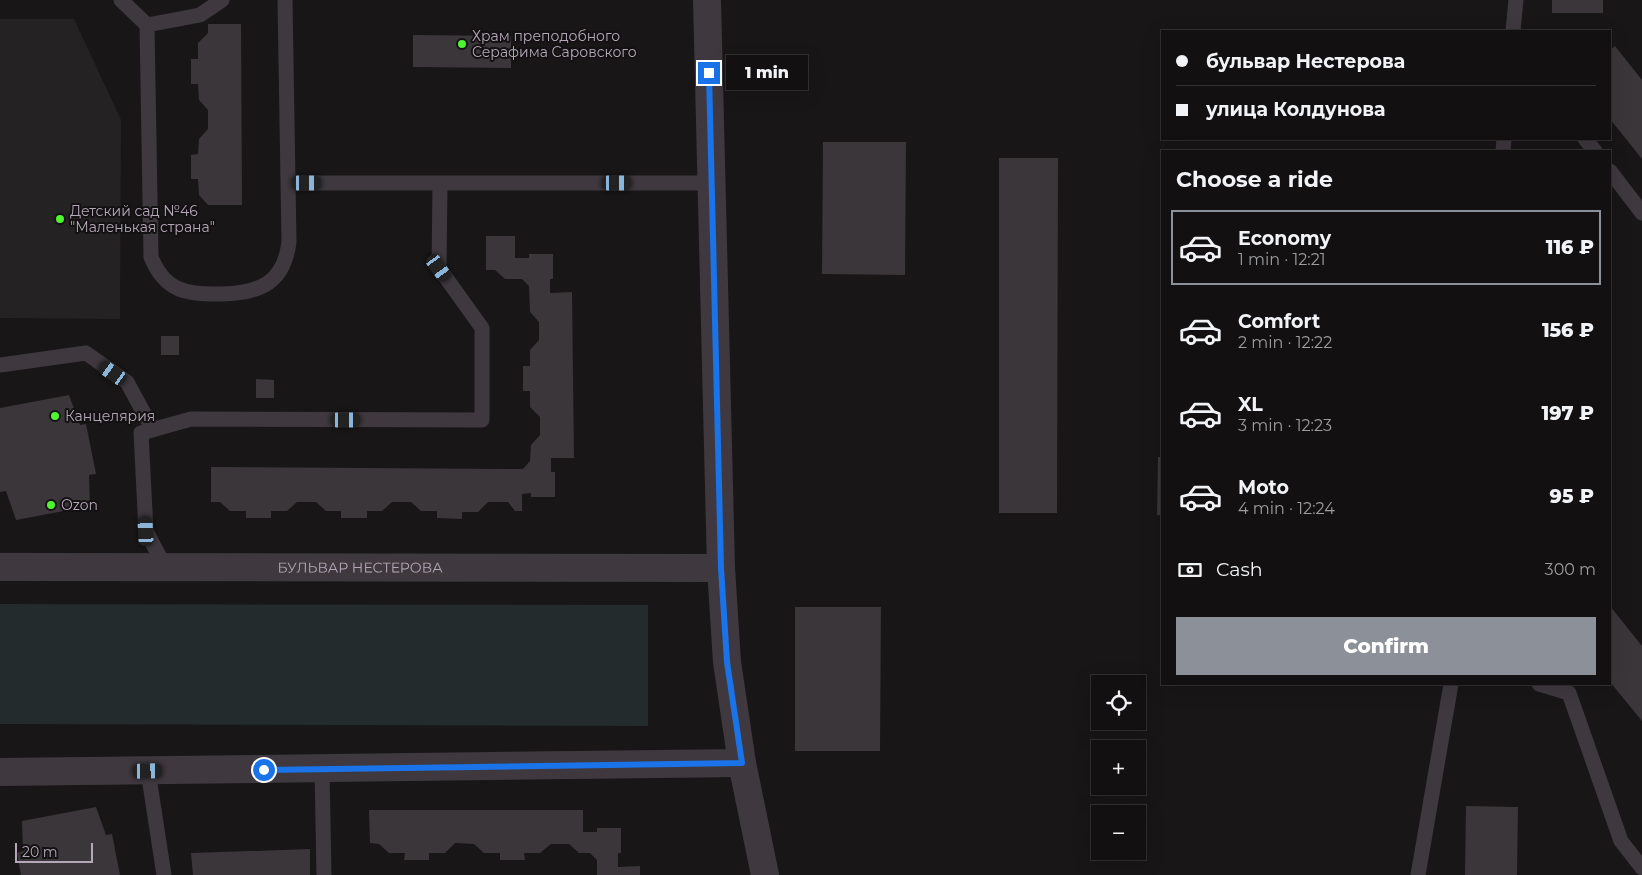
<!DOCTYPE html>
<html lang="en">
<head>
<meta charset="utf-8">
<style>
	body { margin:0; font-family:Montserrat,sans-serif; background:#1f1e1f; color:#f1f3f6; height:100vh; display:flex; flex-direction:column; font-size:19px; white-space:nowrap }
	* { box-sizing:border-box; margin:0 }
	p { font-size:16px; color:#9c9d9f }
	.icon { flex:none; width:28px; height:28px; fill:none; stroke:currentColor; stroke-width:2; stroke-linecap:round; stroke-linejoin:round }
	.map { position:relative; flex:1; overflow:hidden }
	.details { position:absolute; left:1161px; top:150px; width:450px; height:535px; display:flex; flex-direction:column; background:#121011; border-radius:0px; box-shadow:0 5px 20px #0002,0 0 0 1px #313031 }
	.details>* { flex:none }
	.banner { position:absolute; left:1161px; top:30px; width:450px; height:110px; border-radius:0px; box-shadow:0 5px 20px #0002,0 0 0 1px #313031; display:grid; align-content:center; height:110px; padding:0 15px; background:#121011 }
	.fabs { position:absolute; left:1091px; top:675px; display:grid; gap:10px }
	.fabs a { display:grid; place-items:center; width:55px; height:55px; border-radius:0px; background:#121011; box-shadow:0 5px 20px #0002,0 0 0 1px #313031; font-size:25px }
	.scale { position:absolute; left:15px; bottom:12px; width:78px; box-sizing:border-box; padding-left:5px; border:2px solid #b6a7b8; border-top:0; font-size:14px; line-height:18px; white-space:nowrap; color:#b6a7b8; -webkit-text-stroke:4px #131112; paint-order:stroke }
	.end { position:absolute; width:22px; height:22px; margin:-11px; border:6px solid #1a73e8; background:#fff; box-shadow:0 0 0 2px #fff }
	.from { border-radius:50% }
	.bubble { position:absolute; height:35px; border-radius:0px; background:#121011; box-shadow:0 5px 20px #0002,0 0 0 1px #313031; font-size:16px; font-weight:800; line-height:35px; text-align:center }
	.car { position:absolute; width:15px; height:30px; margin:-15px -8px; border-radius:6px; box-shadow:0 0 4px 1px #0007; background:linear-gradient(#222 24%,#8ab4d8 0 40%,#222 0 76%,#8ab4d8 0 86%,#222 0) }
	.banner b { display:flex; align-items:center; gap:18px; height:48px; font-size:19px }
	.banner b+b { border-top:1px solid #313031 }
	.banner i { width:12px; height:12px; background:#f1f3f6 }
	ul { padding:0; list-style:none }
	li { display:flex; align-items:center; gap:15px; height:75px; margin:0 10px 8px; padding:0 5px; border:2px solid transparent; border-radius:0px }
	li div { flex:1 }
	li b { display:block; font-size:19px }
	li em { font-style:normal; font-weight:800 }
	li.on { border-color:#8c9099 }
	li>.icon { width:45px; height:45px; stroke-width:1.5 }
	h2 { padding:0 15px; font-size:22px; line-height:60px }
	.pay { display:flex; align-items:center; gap:12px; height:55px; padding:0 15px; font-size:19px }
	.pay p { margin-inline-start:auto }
	.cta { display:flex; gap:10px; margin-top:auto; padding:10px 15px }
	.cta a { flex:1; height:58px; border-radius:0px; background:#8c9099; color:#fff; font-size:20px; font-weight:800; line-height:58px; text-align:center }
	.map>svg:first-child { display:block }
	.built { fill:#252224 }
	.green { fill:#242b2d }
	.building { fill:#3a3639 }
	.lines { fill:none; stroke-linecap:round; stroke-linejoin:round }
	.service { stroke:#3f393f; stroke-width:15 }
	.minor { stroke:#3f393f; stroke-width:28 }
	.route { stroke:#1a73e8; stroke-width:6 }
	.poi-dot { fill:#4ef630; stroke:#131112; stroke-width:2 }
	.labels { text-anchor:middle; stroke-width:4; stroke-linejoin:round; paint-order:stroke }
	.poi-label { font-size:14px; fill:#b6a7b8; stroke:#131112; text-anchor:start }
	.street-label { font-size:14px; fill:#b6a7b8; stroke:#131112 }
</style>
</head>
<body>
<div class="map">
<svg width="1642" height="875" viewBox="0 0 1642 875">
	<rect width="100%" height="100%" fill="#181617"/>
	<!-- built -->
	<path class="built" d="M0,19H74L121,120L120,319L0,318Z"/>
	<!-- green -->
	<path class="green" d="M0,604L648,605V726L0,724Z"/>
	<!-- building -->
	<path class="building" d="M1552,0H1603V13H1552Z
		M208,24H241L242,205H208L199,195L198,179H191V155L198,154L199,139L208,129V110L199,100L198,84H191V59H198V43L208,33Z
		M413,35L511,36V68L413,67Z
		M1615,46L1642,80V159L1610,119V50Z
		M823,142H906L905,275L822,274Z
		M999,158H1058L1057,513H999Z
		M486,236H515V258H529V254H553V279H550V293L572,292L574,458H551V472H555V497H531V493L522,494V511H515L508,502H488L478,512H462V519L437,518V511H421L411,502H392L382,511H367V518H341V511H326L316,502H297L287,511H271V518H246V511H230L220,502H211V467L523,469L530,461L531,445L540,435V417L530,407V391H523V366H530V350L539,340V322L530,312L529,286L522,279H505L495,270H486Z
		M161,336H179V355H161Z
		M256,379L274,380V398H256Z
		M69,395L80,425L86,424L96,474L89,475L90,506L16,520L6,491L0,492V408Z
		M1158,457H1162V515H1157Z
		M1610,606L1642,646V721L1610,682Z
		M795,607H881L880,751H795Z
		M1466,806L1518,807L1517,875H1465Z
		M96,807L106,835L112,834L120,875H21L17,853L23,851L22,821Z
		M369,810H583V832H597V828H621V853H618V867L640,866V875H597V860L590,853H579L569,844H551L540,853H524L525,860H500V853H484L474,844L455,843L445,853H429V860H404L405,853H389L379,844L370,843Z
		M310,849V875H193L191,853Z"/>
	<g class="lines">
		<!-- service -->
		<path class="service" d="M121,0L147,25L151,257C165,292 188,295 222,294C260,293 284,283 289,242L285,0
			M147,25L200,15L222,0
			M1513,31L1516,0
			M1585,139L1595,151
			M1503,151L1504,139
			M1610,171L1642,213
			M288,183H711
			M0,365L86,353L127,382L153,430
			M165,567L146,531L141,433L191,419L482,420V328L439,268L440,183
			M1539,684L1569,693L1621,841L1642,868
			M322,769L324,875
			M148,771L164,875
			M1418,875L1451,684"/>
		<!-- minor -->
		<g class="minor">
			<path d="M707,0L721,568L727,662L742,763L765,875"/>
			<path id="s1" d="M0,567L721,568"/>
			<path d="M0,772L742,763"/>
		</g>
	</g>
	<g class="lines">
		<!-- route -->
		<path class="route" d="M264,770L742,763L727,662L721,568L709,73"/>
	</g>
	<!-- markers -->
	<g class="poi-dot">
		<circle cx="462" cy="44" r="5"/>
		<circle cx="60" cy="219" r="5"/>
		<circle cx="55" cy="416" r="5"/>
		<circle cx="51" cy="505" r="5"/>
	</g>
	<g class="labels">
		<!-- poi labels -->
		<g class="poi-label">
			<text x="472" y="41">Храм преподобного<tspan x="472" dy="16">Серафима Саровского</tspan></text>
			<text x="70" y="216">Детский сад №46<tspan x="70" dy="16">"Маленькая страна"</tspan></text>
			<text x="65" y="421">Канцелярия</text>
			<text x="61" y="510">Ozon</text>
		</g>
		<!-- street labels -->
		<g class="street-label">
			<text dy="5" stroke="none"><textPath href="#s1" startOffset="360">БУЛЬВАР НЕСТЕРОВА</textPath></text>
		</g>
	</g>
</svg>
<div class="fabs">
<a><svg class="icon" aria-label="locate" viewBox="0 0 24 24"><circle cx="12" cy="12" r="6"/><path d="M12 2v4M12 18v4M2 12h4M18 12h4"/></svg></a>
<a>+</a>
<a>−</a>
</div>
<div class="scale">20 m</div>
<i class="end from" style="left:264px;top:770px"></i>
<i class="end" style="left:709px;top:73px"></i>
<div class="bubble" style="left:726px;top:55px;width:82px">1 min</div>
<i class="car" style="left:307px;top:183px;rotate:90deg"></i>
<i class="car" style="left:617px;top:183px;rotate:90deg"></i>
<i class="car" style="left:439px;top:268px;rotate:144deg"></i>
<i class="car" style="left:113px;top:373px;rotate:305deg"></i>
<i class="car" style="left:346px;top:420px;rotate:90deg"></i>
<i class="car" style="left:146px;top:531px;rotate:357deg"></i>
<i class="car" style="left:148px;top:771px;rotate:89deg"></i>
<div class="banner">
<b><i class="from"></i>бульвар Нестерова</b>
<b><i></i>улица Колдунова</b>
</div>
<section class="details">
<h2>Choose a ride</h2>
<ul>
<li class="on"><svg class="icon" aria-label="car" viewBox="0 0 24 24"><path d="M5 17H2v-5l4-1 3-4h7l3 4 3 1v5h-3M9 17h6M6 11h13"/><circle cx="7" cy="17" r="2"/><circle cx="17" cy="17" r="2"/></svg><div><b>Economy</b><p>1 min · 12:21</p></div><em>116 ₽</em></li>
<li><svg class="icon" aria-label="car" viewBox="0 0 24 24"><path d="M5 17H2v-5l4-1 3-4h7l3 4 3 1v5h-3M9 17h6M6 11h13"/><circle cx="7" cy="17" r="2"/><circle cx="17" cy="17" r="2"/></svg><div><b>Comfort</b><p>2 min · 12:22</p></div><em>156 ₽</em></li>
<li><svg class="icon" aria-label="car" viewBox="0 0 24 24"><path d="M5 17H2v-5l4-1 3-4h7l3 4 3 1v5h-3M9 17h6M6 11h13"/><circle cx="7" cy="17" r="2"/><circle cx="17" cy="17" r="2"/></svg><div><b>XL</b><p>3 min · 12:23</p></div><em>197 ₽</em></li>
<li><svg class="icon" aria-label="car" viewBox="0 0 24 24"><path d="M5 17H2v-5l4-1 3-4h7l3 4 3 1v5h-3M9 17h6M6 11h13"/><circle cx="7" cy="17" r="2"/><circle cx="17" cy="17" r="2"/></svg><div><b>Moto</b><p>4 min · 12:24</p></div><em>95 ₽</em></li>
</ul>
<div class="pay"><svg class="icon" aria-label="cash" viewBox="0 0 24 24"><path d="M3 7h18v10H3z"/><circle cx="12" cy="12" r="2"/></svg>Cash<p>300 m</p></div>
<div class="cta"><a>Confirm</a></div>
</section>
</div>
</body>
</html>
